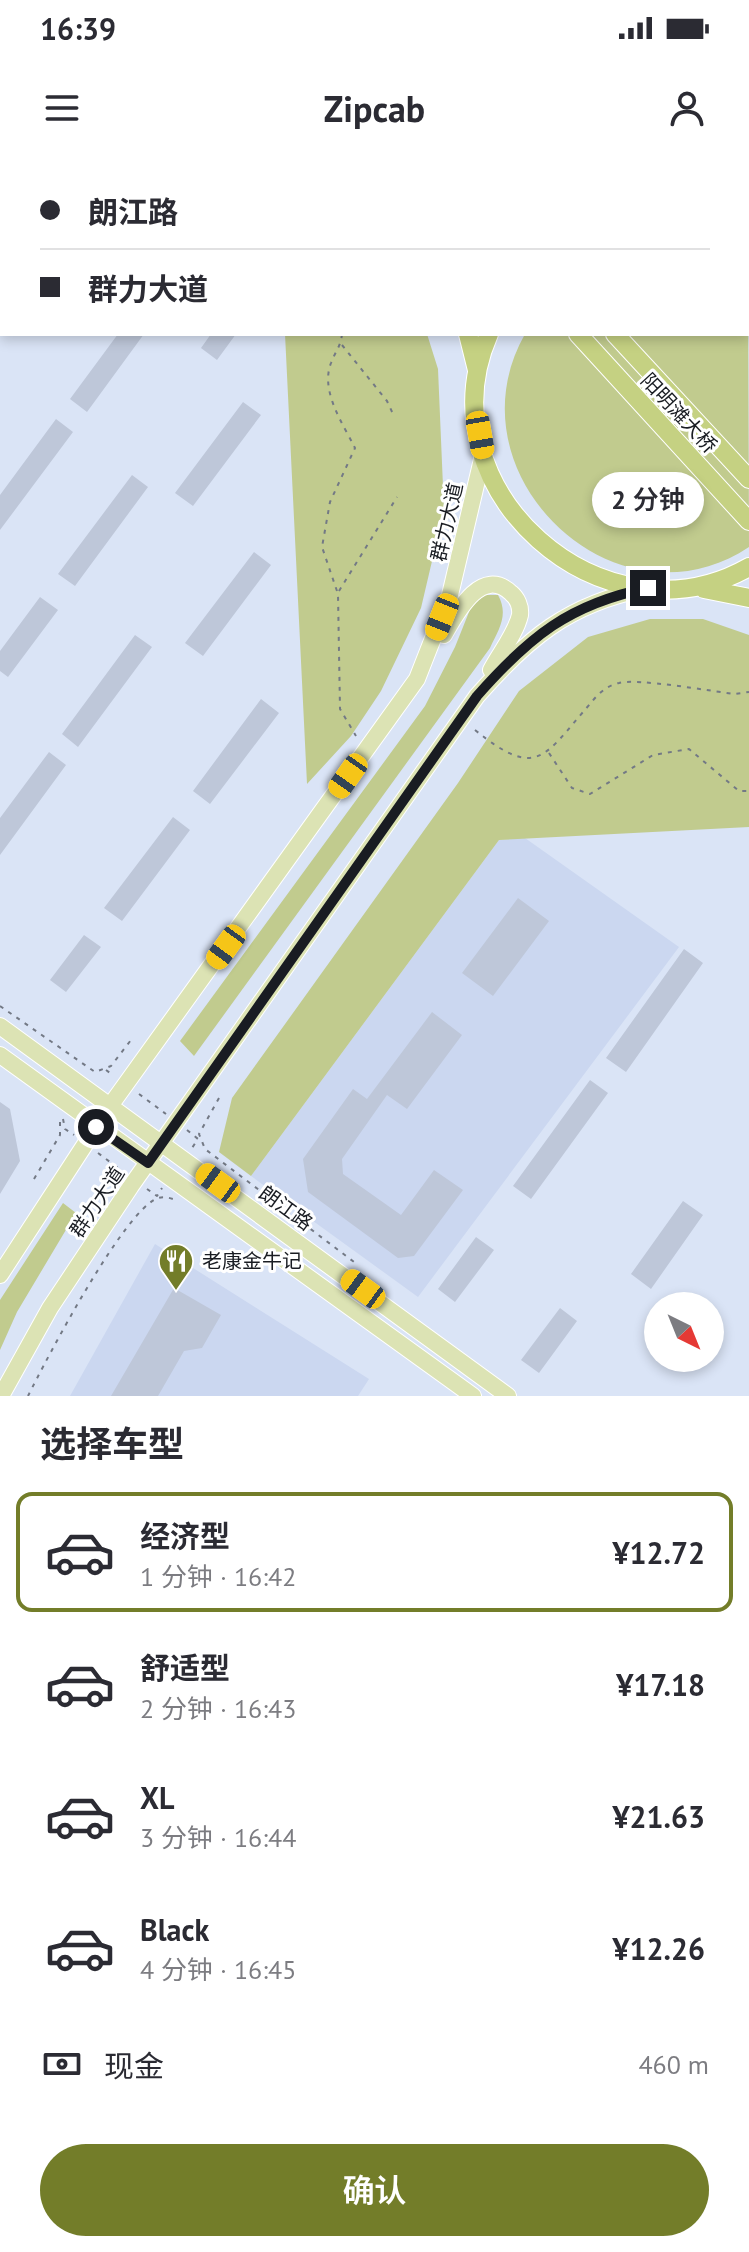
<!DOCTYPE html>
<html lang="zh">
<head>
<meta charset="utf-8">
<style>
	body { margin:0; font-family:"PT Sans","Noto Sans SC",sans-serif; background:#f7f7f7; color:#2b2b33; height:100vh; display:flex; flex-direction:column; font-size:30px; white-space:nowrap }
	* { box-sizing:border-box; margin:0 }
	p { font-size:26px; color:#7c7c81 }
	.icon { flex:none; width:44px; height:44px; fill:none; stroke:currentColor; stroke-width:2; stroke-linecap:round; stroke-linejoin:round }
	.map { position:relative; height:1236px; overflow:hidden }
	.panel { display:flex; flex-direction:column; background:#fff; flex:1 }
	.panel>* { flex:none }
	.top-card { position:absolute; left:0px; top:0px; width:750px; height:176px; box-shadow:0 4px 12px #0003; display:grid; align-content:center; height:176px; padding:0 40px; background:#fff }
	.needle { width:52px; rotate:137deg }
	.tools { position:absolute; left:644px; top:1132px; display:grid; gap:16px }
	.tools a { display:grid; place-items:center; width:80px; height:80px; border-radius:50%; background:#fff; box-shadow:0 4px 12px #0003; font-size:40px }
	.end { position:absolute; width:36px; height:36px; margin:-18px; border:10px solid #191c22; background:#fff; box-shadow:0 0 0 4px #fff }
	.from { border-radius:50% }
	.bubble { position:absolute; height:56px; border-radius:28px; background:#fff; box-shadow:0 4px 12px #0003; font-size:26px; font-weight:600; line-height:56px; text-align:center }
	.car { position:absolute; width:24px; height:48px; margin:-24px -12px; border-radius:10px; box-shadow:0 0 6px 2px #0007; background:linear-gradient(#f5c518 24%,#345 0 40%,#f5c518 0 76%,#345 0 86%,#f5c518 0) }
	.top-card b { display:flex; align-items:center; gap:28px; height:76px; font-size:30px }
	.top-card b+b { border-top:2px solid #e1e1e2 }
	.top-card i { width:20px; height:20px; background:#2b2b33 }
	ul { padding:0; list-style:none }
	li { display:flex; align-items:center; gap:24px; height:120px; margin:0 16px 12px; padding:0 24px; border:4px solid transparent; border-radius:16px }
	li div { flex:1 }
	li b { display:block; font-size:30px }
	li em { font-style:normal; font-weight:600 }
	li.on { border-color:#737d29 }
	li>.icon { width:72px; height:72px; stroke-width:1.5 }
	h2 { padding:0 40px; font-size:36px; line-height:96px }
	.pay { display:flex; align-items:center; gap:20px; height:88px; padding:0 40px; font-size:30px }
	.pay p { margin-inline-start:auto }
	.button { display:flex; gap:16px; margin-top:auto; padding:16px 40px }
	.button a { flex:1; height:92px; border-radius:48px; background:#737d29; color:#fff; font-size:32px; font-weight:600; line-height:92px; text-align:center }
	.status { display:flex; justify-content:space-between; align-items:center; height:56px; padding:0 40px; background:#fff; direction:ltr }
	.status svg { height:22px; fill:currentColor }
	header { display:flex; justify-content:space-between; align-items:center; height:104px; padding:0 40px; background:#fff; font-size:36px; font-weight:600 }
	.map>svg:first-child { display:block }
	.built { fill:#cbd7f0 }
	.green { fill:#c1cb8e }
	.building { fill:#bec7d9 }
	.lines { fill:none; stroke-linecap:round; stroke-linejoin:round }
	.major-casing { stroke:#fff; stroke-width:18 }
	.highway-casing { stroke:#fff; stroke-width:20 }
	.path { stroke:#737985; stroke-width:2; stroke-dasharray:4 6; stroke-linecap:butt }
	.major { stroke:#dce3b4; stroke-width:16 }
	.highway { stroke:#c5d182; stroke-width:18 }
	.route { stroke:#191c22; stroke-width:10 }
	.labels { text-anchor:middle; stroke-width:6; stroke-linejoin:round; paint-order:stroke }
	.street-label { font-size:20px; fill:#191c22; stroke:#fff }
	.poi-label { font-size:20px; fill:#191c22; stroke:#fff; text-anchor:start }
</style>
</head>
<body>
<div class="status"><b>16:39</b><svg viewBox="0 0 49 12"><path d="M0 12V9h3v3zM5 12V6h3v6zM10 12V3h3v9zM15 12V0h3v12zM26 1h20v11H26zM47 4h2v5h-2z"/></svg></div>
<header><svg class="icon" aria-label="menu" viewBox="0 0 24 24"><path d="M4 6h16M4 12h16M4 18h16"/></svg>Zipcab<svg class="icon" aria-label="person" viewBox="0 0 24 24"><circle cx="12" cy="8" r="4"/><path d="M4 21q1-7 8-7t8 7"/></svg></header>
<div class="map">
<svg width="749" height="1236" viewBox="0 0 749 1236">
	<rect width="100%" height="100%" fill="#dae4f6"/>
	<!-- built -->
	<path class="built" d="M525,678L679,787L418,1137L251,1016L499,680Z
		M155,1084L369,1219L358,1236H70Z"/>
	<!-- green -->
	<path class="green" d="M0,0H41L2,2L0,103Z
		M555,0H743L559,2Z
		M748,109L749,387C615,476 446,313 525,174H748Z
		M285,174H427L438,209L444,350L421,448L381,531L351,576L307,624Z
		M484,435H498C509,455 499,469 490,488L194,896L180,881L425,546L455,487L471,447Z
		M650,459H703L749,475V667L499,680L251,1016L219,992L232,938L458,623L519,531L588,477Z
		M63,1043L76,1053L17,1152L0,1190V1140Z"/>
	<!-- building -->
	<path class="building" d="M118,174H144L87,252L70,239Z
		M211,174H236L217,200L201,188Z
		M243,242L261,255L193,346L175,333Z
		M56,259L73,272L0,370V335Z
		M132,315L148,327L75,426L58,414Z
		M254,392L271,405L203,496L185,483Z
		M40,437L58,450L8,517L0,511V491Z
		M135,475L152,487L78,587L62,574Z
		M261,539L279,553L210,644L193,631Z
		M49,592L66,605L0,695V658Z
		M173,657L190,670L122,761L104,748Z
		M518,738L549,761L493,836L462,813Z
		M84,775L101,787L66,832L50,820Z
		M684,789L703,803L626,912L606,898Z
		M432,852L462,875L407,949L387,935L342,999L343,1014L401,1055L434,1010L463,1030L414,1096L398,1098L308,1032L303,999L353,929L367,939Z
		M590,920L608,933L531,1039L513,1026Z
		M0,942L10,949L20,1001L0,1034Z
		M683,1041L703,1055L651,1129L631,1114Z
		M476,1077L494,1090L455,1142L438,1129Z
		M174,1128L221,1155L202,1188L184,1191L158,1236H111Z
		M560,1148L577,1161L539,1213L521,1200Z"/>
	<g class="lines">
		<!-- major casing -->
		<g class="major-casing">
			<path id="major" d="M444,475C456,454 481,405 511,433C517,438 521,446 520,455C516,473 500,493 491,510
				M0,866L508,1236
				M0,895L473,1236
				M0,1115L110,946L417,519L450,435L483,295
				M1,1236L50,1148L131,1026L477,536C527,479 568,444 644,429"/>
		</g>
		<!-- highway casing -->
		<g class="highway-casing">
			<path id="highway" d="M361,0L364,2
				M418,0L420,2
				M454,0L456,2
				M511,0L513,2
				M748,75H749
				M468,174L477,210
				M489,174C421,329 603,490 749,407
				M578,174L749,361
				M615,174L749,319
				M704,429L749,438"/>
		</g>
		<!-- path -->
		<path class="path" d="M260,0L261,2
			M19,2L20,0
			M0,34L2,26
			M342,174C341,186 335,192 331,203C320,231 343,264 355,288L330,342L322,387L338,434L340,549L356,576
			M342,185L387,241L393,254
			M339,431L397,337
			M475,570C538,621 544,596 590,544C597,535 607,525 619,523C637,518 711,531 734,534L749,532
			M549,593L572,628L590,634L653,595L689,589L739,631H749
			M0,846L95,912L111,906L131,880
			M106,910L114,916
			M139,934L166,954
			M219,938L199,974L205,989L358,1105
			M63,959L65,969L74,975
			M187,970L198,979L192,988
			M98,993L122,1011
			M34,1019L60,975V956
			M147,1029L157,1036L162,1028
			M28,1236C46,1200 124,1050 158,1038C164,1036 170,1038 176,1040"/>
		<!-- major -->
		<use href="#major" class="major"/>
		<!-- highway -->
		<use href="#highway" class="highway"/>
	</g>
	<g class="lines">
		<!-- route -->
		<path class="route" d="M96,967L148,1003L477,536C529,477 569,444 648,428"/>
	</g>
	<!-- icons -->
	<defs>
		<g id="restaurant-pin" transform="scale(1.8)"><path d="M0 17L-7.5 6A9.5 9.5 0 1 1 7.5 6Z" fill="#737d29" stroke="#fff"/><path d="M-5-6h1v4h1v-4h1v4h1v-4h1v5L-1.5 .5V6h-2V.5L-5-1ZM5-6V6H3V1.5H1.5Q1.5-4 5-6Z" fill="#fff"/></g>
	</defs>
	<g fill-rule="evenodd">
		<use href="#restaurant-pin" x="176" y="1101"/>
	</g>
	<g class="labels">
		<!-- street labels -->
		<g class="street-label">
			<text transform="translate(679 253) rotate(47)" y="7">阳明滩大桥</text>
			<text transform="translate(447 362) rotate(-77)" y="7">群力大道</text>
			<text transform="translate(97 1042) rotate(-56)" y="7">群力大道</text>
			<text transform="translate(286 1048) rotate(36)" y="7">朗江路</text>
		</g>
		<!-- poi labels -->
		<g class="poi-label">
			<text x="202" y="1108">老康金牛记</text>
		</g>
	</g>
</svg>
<div class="tools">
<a><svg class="needle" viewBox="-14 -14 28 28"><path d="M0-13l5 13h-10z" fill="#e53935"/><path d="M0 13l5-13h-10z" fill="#7c7c81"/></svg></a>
</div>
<i class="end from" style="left:96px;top:967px"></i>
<i class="end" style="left:648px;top:428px"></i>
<div class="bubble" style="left:592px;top:312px;width:112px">2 分钟</div>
<i class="car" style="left:480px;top:275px;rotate:170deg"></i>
<i class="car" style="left:442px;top:457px;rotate:202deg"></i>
<i class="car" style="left:348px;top:616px;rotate:215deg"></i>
<i class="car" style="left:226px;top:787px;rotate:216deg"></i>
<i class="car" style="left:218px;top:1023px;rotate:306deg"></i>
<i class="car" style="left:363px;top:1129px;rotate:306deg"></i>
<div class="top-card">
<b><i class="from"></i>朗江路</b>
<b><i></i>群力大道</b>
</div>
</div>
<section class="panel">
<h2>选择车型</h2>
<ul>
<li class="on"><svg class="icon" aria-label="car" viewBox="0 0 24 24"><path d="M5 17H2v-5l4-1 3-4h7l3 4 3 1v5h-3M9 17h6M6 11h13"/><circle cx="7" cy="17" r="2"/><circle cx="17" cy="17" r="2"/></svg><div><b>经济型</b><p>1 分钟 · 16:42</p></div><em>¥12.72</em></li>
<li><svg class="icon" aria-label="car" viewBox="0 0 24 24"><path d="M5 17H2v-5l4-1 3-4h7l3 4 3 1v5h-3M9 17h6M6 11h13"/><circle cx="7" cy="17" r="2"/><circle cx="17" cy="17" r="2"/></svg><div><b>舒适型</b><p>2 分钟 · 16:43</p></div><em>¥17.18</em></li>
<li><svg class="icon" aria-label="car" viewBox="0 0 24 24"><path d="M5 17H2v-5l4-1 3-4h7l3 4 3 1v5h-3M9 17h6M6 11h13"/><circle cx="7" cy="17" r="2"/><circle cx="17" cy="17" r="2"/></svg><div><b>XL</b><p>3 分钟 · 16:44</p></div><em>¥21.63</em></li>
<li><svg class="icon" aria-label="car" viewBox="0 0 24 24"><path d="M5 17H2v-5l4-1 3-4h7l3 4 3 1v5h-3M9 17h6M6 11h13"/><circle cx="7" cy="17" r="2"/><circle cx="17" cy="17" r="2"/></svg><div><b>Black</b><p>4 分钟 · 16:45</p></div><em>¥12.26</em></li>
</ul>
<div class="pay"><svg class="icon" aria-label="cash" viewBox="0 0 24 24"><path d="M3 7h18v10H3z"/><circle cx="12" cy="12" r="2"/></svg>现金<p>460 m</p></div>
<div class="button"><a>确认</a></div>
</section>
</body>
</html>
